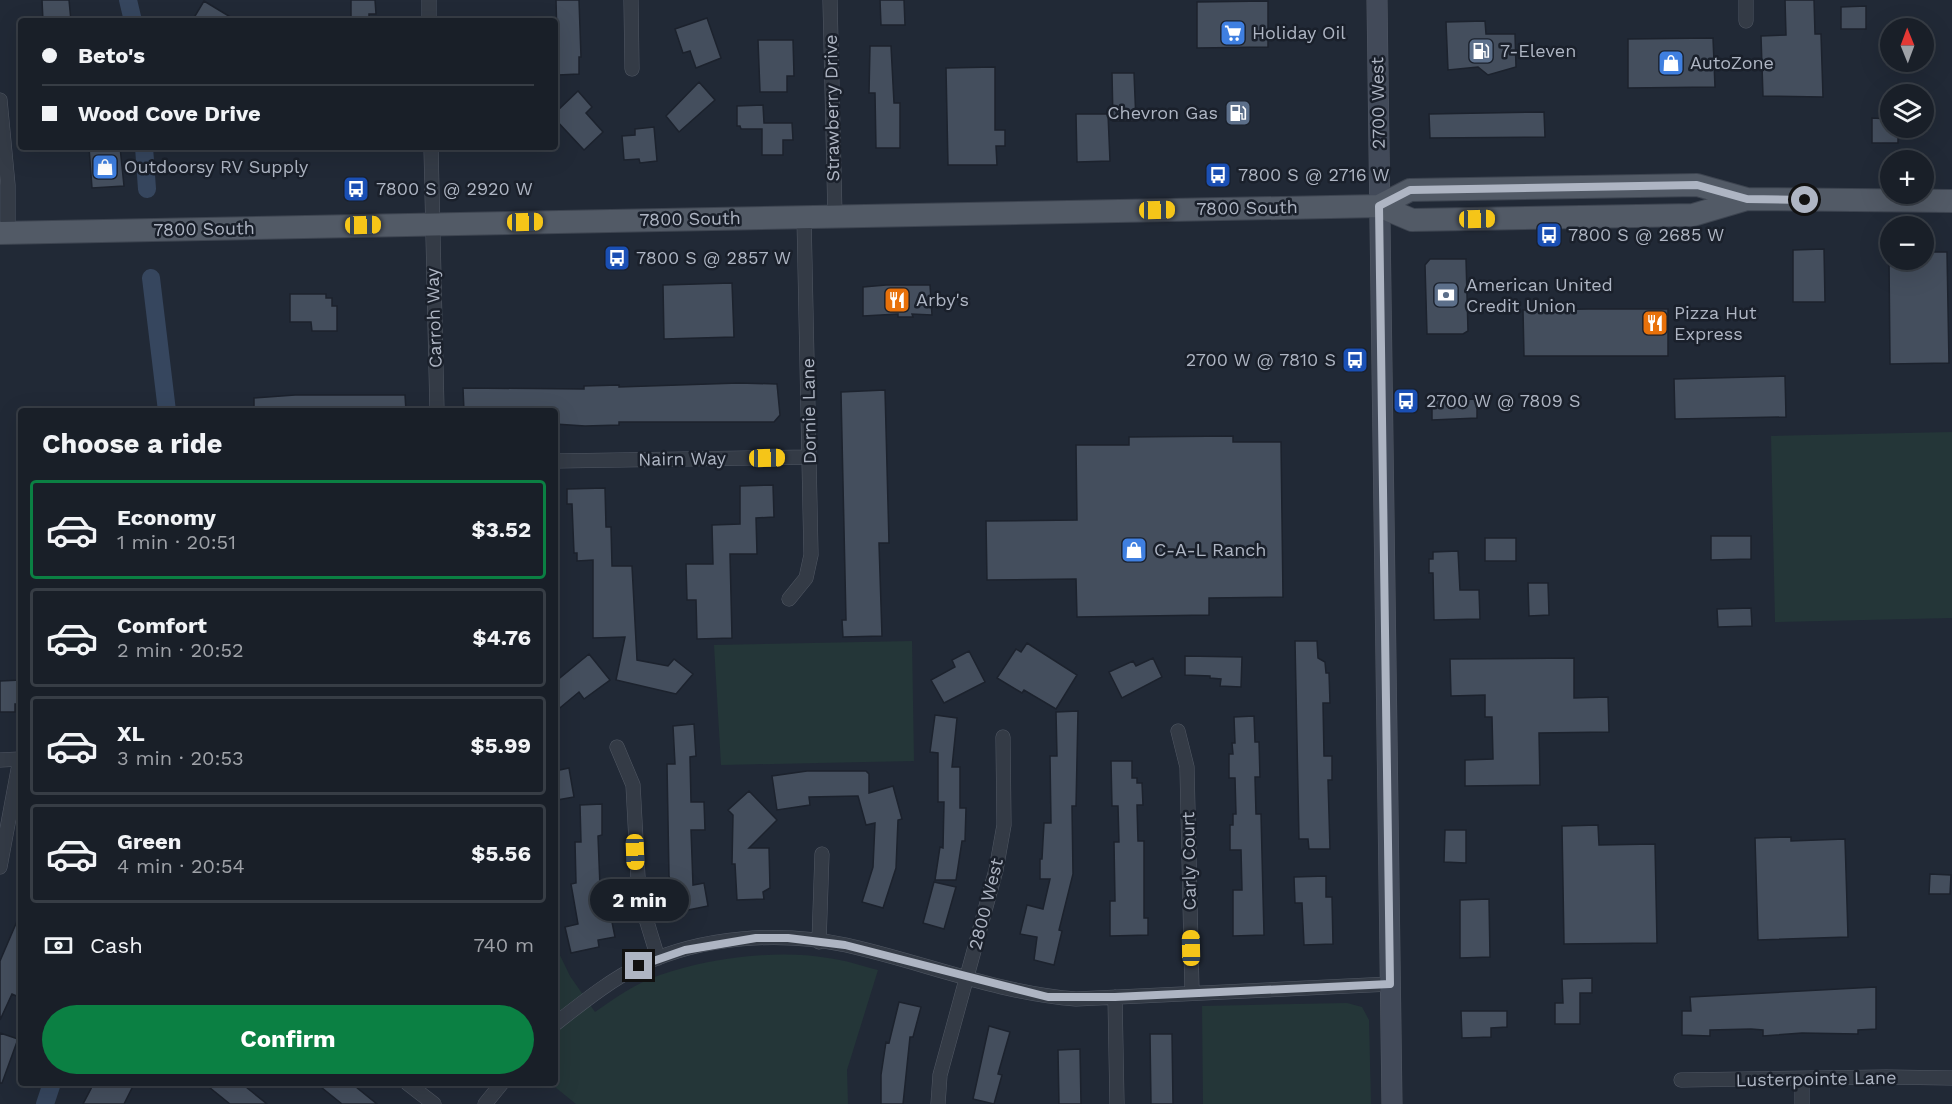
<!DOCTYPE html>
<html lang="en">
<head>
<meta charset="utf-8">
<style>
	body { margin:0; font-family:"Work Sans",sans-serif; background:#222730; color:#f1f3f6; height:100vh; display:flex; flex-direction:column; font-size:22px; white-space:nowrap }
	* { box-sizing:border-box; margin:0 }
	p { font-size:20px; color:#9fa2a8 }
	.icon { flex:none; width:33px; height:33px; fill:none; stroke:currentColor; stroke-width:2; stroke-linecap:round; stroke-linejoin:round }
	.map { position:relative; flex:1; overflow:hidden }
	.panel { position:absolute; left:18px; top:408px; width:540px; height:678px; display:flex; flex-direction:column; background:#191f28; border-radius:6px; box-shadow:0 6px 24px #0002,0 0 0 2px #373d45 }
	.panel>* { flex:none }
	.hud { position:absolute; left:18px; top:18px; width:540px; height:132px; border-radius:6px; box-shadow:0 6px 24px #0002,0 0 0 2px #373d45; display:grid; align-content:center; height:132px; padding:0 24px; background:#191f28 }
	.needle { width:39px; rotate:359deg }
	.buttons { position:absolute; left:1880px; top:18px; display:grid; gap:12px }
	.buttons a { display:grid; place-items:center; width:54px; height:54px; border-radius:50%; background:#191f28; box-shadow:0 6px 24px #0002,0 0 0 2px #373d45; font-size:30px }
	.end { position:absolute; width:27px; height:27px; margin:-14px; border:8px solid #aeb5c3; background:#111; box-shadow:0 0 0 3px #111 }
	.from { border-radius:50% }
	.bubble { position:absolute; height:42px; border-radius:21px; background:#191f28; box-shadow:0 6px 24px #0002,0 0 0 2px #373d45; font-size:20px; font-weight:700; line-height:42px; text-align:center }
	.car { position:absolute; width:18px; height:36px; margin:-18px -9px; border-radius:8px; box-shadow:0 0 4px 2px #0007; background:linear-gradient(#f5c518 24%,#345 0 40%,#f5c518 0 76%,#345 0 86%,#f5c518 0) }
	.hud b { display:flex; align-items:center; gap:21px; height:57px; font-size:22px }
	.hud b+b { border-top:2px solid #373d45 }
	.hud i { width:15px; height:15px; background:#f1f3f6 }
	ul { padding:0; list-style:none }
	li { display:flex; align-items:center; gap:18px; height:99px; margin:0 12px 9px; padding:0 12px; border:3px solid #373d45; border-radius:6px }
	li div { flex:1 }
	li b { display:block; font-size:22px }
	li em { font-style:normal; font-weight:700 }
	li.selected { border-color:#0b8043 }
	li>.icon { width:54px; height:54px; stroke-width:1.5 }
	h2 { padding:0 24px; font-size:27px; line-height:72px }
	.pay { display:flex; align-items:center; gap:15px; height:66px; padding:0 24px; font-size:22px }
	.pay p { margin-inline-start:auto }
	.cta { display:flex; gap:12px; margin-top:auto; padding:12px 24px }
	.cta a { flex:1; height:69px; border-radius:36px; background:#0b8043; color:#fff; font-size:24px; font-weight:700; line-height:69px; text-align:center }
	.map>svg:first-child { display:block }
	.green { fill:#243638 }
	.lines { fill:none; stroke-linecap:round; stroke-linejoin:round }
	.canal { stroke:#36465e; stroke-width:18 }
	.building { fill:#444e5d; stroke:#1c222d; stroke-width:1.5 }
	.street-casing { stroke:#515864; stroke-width:15 }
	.secondary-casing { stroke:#515864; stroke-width:21 }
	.primary-casing { stroke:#3d4450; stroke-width:24 }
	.street { stroke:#343b46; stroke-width:14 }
	.secondary { stroke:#424a59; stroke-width:20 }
	.primary { stroke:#525a66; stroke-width:22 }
	.route { stroke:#aeb5c3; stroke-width:8 }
	.labels { text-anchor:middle; stroke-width:5; stroke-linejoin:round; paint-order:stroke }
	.poi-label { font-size:18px; fill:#aeb5c3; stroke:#1a202b; text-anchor:start }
	.street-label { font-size:18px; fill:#aeb5c3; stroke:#1a202b }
</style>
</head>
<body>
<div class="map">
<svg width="1952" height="1104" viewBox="0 0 1952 1104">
	<rect width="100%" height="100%" fill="#212936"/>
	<!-- green -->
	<path class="green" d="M1952,432V618L1775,622L1771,436Z
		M912,641L914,761L721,765L714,645Z
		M555,945L570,976L595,1012C615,998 636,983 660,975C709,958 777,949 828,958C845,960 862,966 878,970L847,1070L848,1104H576L550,1083H555Z
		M1347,1003L1362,1007L1369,1020L1371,1104H1203L1202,1006Z"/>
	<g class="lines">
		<!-- canal -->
		<path class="canal" d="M128,0L133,21
			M144,147L147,189
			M151,278L167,411
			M45,1104L52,1083"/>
	</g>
	<!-- building -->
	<path class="building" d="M42,0H69L71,21H43Z
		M351,0H375L376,14H369V18H351Z
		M556,0H579L581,57H579V74L558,75Z
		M880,0H904L905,25H881Z
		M1785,0H1814L1815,34H1821L1823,97L1763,96L1761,36L1786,35Z
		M204,1L237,21H192Z
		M1268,1V47L1197,48V2Z
		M1866,6V29H1841V7Z
		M707,18L721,58L696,68L690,51L683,53L675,29Z
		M1485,21L1486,34H1515L1516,67L1488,75L1478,67L1448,70L1446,22Z
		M1713,38L1715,87L1628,88V39Z
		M758,40H793L794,76H787V92H760Z
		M870,46H891L894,103H900V148H876L875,93H869Z
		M995,67V130H1005V146H996L997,165H948L946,68Z
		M1112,73H1134L1136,121H1113Z
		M699,82L715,100L679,132L666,116Z
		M578,91L592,107L586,113L603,132L584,150L555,119V113Z
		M763,105L764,123H792L793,140H783V155H762V129H741L740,126H737V106Z
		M1544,112L1545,137L1430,138L1429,114Z
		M1076,114H1108L1110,161L1077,162Z
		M1872,118L1890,119V128H1898V143H1872Z
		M654,127L657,161L640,163L639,159L624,160L622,136L635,135V129Z
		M89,147H120L124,186L92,188Z
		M1824,249L1825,302H1793V250Z
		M1923,252H1947L1949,363L1890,364L1889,260H1923Z
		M1430,259H1466L1468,331L1463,334H1427L1425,265Z
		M732,283L734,337L664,339L663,285Z
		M886,285H930L932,315L912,314L913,317H898V314L863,316V287Z
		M290,294H326V298H332V306H337V331H312L311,322H290Z
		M1588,309H1668V356H1524L1523,310Z
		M1785,376L1786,417L1675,419L1674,379Z
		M739,383L777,384L780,415L774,422H619V425L585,426L555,424V411H464L463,388L584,389V386L619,385V387Z
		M885,390L889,543H879L882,636L843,637L842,620H846L841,392Z
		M295,395H405L406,411H254V398Z
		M1477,399V418L1432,420V400Z
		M1233,436V442H1281L1283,597L1209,598V615L1077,617L1076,579L987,580L986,521L1077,520L1076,445H1129V437Z
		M773,485L774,517L756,518L757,554H730L732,638L697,639L696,600H687L686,564H713L712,525L740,524V486Z
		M605,488L606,527H611L612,566H632L637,660L668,666L674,659L693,674L676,694L616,680L625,637L593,638V560L577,561V553H574L572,504H567V489Z
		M1711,536H1751V559L1711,560Z
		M1485,538H1516V561H1485Z
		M1458,551L1460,590H1479L1480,619L1434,620L1433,573H1429V559H1433V552Z
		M1528,583H1548L1549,615L1529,616Z
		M1751,608L1752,626L1718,627L1717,609Z
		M1295,641H1317L1318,658L1325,662L1326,673H1329L1330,703H1323L1324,756H1332V780H1328L1330,849H1309L1308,839H1299Z
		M1027,643L1077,675L1056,709L1024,690L1022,693L997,678L1016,649L1021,652Z
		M969,651L985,682L944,703L931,680L955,667L952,660Z
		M589,654L610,680L584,699L579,692L555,712V682Z
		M1185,656L1242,657L1241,687L1220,686L1221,679L1210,678V676L1185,675Z
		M1153,658L1162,677L1122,698L1109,672L1133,661L1136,666Z
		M1574,658V698L1608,697L1609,732L1539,733L1540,785L1465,786V760L1493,759L1492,717H1485V695L1451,696L1450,659Z
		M21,680V704H15V712H0V681Z
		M1078,711L1076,806H1072L1073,874L1059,930L1062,931L1054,965L1034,960L1037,937L1020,934L1027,905L1043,909L1050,879H1040V859H1042L1044,823H1051L1050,756H1057L1056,712Z
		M935,715L957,718L952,767H960V808H966L965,841H962L956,880H935L940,847L943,848L944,802H938V753L930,752Z
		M1254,716L1255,742H1259L1260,777H1255L1256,814H1261L1264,935L1233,936V890H1242L1241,850H1230V825H1233V814H1236L1235,778H1229V754H1233L1232,743H1235L1234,717Z
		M694,724L696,756L690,757L691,802H704L705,830H691L693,885L704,883L708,906L678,912L669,876L667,764H675L673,726Z
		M1111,761H1132V778H1137V783H1142L1143,805H1137L1138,841H1144V918H1148V935L1110,936V901H1115L1114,842H1119L1118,806H1112Z
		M569,768L574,797L557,800L555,771Z
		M807,771H866L869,774V793L893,786L902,819L898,820L896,868L883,908L862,902L873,867L875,823L866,825L858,796L809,797L810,805L777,810L772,776Z
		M749,791L777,820L749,848H769L770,888L763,892L764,899L737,900L735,864H732L733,815L728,810Z
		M602,804V835L598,836L600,886L605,918L611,917L615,937L598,940L599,947L571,953L565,927L578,924L571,884L576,883L575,842H581L580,805Z
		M1598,825L1599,845L1655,844L1657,943L1564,944L1562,826Z
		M1445,830H1466V863L1444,862Z
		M1791,837V841L1845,839L1848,937L1758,940L1755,838Z
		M1930,874L1951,875L1950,894H1929Z
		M1326,876V897H1332L1333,944L1304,945L1302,903H1295L1294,877Z
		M934,882L956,887L944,929L923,923Z
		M1489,899L1490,957L1460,958V900Z
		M21,912V998L12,994L0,1020V961Z
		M1592,978V993H1580V1024H1555V1003H1563L1562,979Z
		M1876,987V1029L1858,1030V1034L1802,1033L1763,1036V1030L1751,1029L1710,1030V1036L1682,1035V1011H1691L1690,997Z
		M899,1002L921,1007L913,1037H910L903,1104H881V1075L886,1042L889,1043Z
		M1461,1011H1507V1027L1491,1028V1037L1462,1038Z
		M989,1026L1010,1032L998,1074L1002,1075L994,1104L973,1099Z
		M0,1033L18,1039L2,1083H0Z
		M1150,1034H1172L1173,1104H1151Z
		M1080,1049L1081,1104H1059L1058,1050Z
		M94,1083H124L132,1088L124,1104H83Z
		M204,1083H241L267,1104H230Z
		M316,1083H351L377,1104H342Z"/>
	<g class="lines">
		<!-- street casing -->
		<g class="street-casing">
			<path id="street" d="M429,0V21
				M631,0L632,69
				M830,0L835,216
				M1746,0V21
				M0,100L8,185V232
				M431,147L437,411
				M555,461L810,457
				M789,599L806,578L811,555L804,217
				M1178,731L1187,767L1192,992
				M617,747L633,785L639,896L658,958
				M0,760L20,759L0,867
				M819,942L822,854
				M1115,997L1117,1104
				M555,1024C582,1003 610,980 641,965C703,936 780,931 846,945C923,962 997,993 1076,999L1390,984
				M1802,1079V1104
				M1681,1080L1886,1077L1952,1078
				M407,1083L434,1104
				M485,1104L502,1083
				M938,1104L940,1075L996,870L1004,825L1003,737"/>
		</g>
		<!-- secondary casing -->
		<g class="secondary-casing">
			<path id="secondary" d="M1377,0L1392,1104"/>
		</g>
		<!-- primary casing -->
		<g class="primary-casing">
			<path id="primary" d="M1379,206L1410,190L1697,185L1747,199L1952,201
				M0,233L1379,206L1412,220L1693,215L1747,199"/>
		</g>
		<!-- street -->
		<use href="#street" class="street"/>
		<!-- secondary -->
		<use href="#secondary" class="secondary"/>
		<!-- primary -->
		<use href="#primary" class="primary"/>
	</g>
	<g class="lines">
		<!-- route -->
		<path class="route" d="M639,966L685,950L756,938H788L845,945L1048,997H1115L1390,984L1379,206L1410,190L1697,185L1747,199L1805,200"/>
	</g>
	<!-- icons -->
	<defs>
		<g id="supermarket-square" transform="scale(1.35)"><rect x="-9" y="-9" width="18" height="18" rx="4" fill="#3f7fe0" stroke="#1a202b"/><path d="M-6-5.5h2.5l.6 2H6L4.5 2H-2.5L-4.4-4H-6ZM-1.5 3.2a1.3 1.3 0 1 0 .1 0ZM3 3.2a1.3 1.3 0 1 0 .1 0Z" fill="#fff"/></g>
		<g id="fuel-square" transform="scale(1.35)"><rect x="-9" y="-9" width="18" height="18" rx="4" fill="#5c6f8a" stroke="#1a202b"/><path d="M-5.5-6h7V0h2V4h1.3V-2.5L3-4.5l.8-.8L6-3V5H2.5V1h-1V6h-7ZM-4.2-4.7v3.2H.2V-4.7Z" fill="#fff"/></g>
		<g id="shop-square" transform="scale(1.35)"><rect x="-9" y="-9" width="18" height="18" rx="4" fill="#3f7fe0" stroke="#1a202b"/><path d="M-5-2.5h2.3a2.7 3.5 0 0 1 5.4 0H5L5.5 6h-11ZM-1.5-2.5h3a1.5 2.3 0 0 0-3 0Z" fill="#fff"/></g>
		<g id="bus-square" transform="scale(1.35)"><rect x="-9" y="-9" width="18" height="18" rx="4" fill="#1a4fb4" stroke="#1a202b"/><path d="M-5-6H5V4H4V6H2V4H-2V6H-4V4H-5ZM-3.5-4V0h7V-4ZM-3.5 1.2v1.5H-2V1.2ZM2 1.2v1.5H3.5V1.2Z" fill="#fff"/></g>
		<g id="bank-square" transform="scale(1.35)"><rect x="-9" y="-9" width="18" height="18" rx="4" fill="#5c6f8a" stroke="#1a202b"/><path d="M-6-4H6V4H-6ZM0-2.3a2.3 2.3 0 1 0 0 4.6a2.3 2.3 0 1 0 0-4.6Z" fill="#fff"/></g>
		<g id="restaurant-square" transform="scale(1.35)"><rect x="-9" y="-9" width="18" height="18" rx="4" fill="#e8710a" stroke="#1a202b"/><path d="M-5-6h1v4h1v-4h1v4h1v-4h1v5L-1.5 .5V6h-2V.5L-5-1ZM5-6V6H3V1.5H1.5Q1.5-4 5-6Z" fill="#fff"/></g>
	</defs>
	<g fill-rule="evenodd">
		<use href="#supermarket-square" x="1233" y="33"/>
		<use href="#fuel-square" x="1481" y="51"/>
		<use href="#shop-square" x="1671" y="63"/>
		<use href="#fuel-square" x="1238" y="113"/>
		<use href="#shop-square" x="105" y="167"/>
		<use href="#bus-square" x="1218" y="175"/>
		<use href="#bus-square" x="356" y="189"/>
		<use href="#bus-square" x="1549" y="235"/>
		<use href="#bus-square" x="617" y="258"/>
		<use href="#bank-square" x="1446" y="295"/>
		<use href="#restaurant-square" x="897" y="300"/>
		<use href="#restaurant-square" x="1655" y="323"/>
		<use href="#bus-square" x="1355" y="360"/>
		<use href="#bus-square" x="1406" y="401"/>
		<use href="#shop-square" x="1134" y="550"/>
	</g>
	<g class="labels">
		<!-- poi labels -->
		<g class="poi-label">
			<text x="1252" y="39">Holiday Oil</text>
			<text x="1500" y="57">7-Eleven</text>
			<text x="1690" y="69">AutoZone</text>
			<text x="1218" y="119" text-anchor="end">Chevron Gas</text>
			<text x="124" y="173">Outdoorsy RV Supply</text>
			<text x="1238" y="181">7800 S @ 2716 W</text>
			<text x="376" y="195">7800 S @ 2920 W</text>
			<text x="1568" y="241">7800 S @ 2685 W</text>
			<text x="636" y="264">7800 S @ 2857 W</text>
			<text x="1466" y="291">American United<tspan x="1466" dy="21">Credit Union</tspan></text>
			<text x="916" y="306">Arby's</text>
			<text x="1674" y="319">Pizza Hut<tspan x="1674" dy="21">Express</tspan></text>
			<text x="1336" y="366" text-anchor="end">2700 W @ 7810 S</text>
			<text x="1426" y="407">2700 W @ 7809 S</text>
			<text x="1154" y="556">C-A-L Ranch</text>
		</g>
		<!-- street labels -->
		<g class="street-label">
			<text transform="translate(1378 103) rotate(-91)" y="6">2700 West</text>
			<text transform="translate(832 108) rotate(-91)" y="6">Strawberry Drive</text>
			<text transform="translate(1247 208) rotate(-1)" y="6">7800 South</text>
			<text transform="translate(690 219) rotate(-1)" y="6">7800 South</text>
			<text transform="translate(204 229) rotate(-1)" y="6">7800 South</text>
			<text transform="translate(434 318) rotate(-92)" y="6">Carroh Way</text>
			<text transform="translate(809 411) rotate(-91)" y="6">Dornie Lane</text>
			<text transform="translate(682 459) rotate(-1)" y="6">Nairn Way</text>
			<text transform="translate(1189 861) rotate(-91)" y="6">Carly Court</text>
			<text transform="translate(986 904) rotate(-76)" y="6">2800 West</text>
			<text transform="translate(1816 1079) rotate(-1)" y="6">Lusterpointe Lane</text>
		</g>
	</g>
</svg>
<div class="buttons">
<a><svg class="needle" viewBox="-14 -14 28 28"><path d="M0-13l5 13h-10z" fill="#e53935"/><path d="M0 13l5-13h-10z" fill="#9fa2a8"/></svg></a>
<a><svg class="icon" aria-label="layers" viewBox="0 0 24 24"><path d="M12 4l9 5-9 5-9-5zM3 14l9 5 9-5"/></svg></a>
<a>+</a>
<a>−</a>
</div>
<i class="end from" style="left:1805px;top:200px"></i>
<i class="end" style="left:639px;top:966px"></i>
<div class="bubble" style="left:590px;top:879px;width:99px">2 min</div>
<i class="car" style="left:1157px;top:210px;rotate:89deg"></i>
<i class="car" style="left:1477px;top:219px;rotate:89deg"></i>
<i class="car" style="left:525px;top:222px;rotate:89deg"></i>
<i class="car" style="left:363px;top:225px;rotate:89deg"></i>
<i class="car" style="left:767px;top:458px;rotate:89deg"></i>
<i class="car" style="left:635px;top:852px;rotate:178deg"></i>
<i class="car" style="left:1191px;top:948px;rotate:359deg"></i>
<div class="hud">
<b><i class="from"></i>Beto's</b>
<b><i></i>Wood Cove Drive</b>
</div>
<section class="panel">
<h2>Choose a ride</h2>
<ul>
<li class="selected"><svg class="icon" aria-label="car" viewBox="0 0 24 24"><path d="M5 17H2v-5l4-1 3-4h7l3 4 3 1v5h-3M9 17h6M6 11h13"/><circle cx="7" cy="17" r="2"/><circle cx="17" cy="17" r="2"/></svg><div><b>Economy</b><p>1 min · 20:51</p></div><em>$3.52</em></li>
<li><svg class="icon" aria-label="car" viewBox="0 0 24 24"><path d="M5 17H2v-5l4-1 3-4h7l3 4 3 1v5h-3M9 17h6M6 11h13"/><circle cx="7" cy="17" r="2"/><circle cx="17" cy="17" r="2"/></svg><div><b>Comfort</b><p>2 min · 20:52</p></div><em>$4.76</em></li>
<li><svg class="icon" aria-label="car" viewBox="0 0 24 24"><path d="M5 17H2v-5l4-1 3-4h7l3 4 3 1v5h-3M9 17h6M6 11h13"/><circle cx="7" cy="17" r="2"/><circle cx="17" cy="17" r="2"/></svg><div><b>XL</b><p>3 min · 20:53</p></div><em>$5.99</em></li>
<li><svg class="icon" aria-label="car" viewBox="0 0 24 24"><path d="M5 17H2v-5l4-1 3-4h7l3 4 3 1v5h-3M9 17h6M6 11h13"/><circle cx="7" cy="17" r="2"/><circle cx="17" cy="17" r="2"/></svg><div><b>Green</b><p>4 min · 20:54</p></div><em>$5.56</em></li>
</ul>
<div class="pay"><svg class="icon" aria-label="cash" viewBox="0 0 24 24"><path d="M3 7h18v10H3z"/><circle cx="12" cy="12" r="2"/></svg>Cash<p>740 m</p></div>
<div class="cta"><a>Confirm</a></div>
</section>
</div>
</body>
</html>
